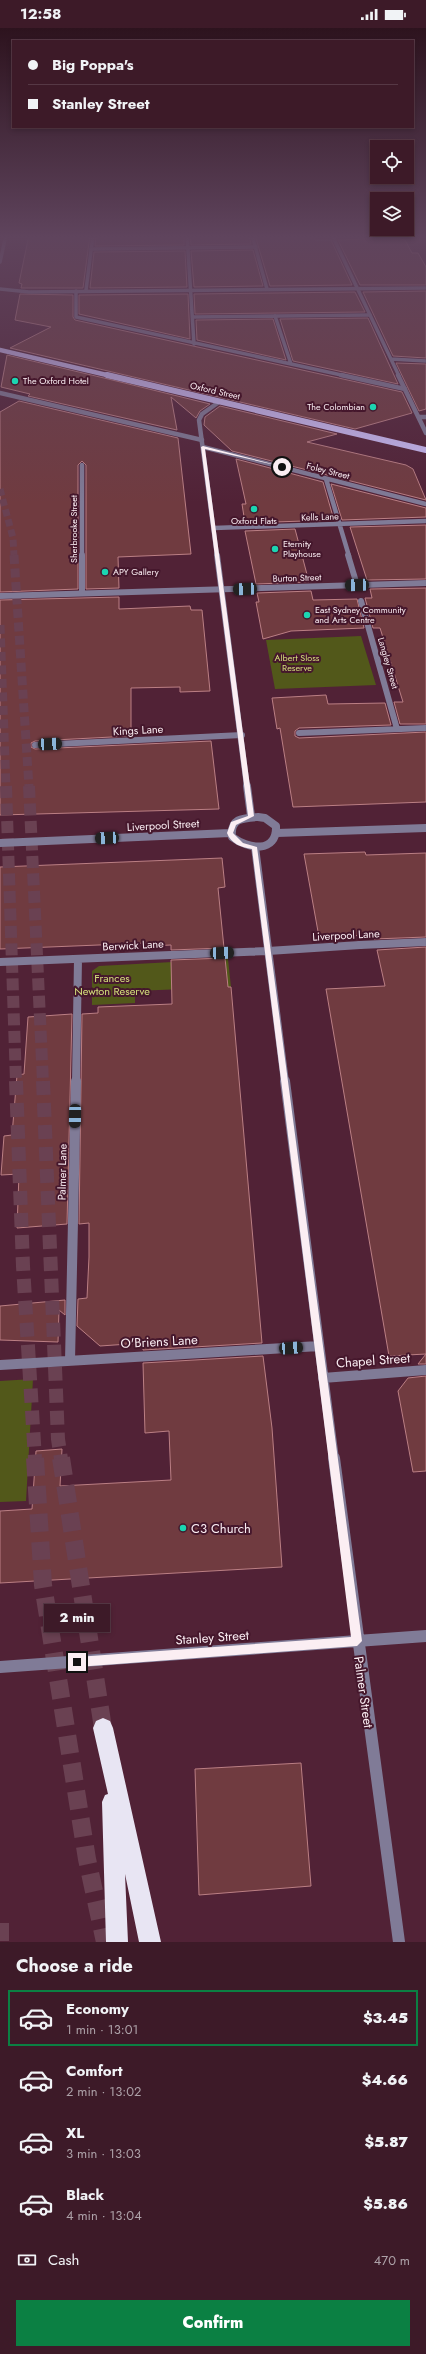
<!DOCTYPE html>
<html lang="en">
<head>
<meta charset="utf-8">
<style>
	body { margin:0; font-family:Jost,sans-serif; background:#442330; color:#f1f3f6; height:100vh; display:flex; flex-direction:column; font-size:15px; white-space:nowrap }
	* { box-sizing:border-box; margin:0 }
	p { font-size:13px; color:#ada1a8 }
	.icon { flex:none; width:22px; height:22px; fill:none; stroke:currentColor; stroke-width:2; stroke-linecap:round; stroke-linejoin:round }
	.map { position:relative; height:1914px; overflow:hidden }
	.details { display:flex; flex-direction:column; background:#3d1a28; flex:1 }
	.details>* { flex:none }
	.guide { position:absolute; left:12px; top:12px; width:402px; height:88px; border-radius:0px; box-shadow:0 2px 6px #0003,0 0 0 1px #563845; display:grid; align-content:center; height:88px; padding:0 16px; background:#3d1a28 }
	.controls { position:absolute; left:370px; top:112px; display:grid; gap:8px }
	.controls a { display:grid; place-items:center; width:44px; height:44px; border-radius:0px; background:#3d1a28; box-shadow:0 2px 6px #0003,0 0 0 1px #563845; font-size:20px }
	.end { position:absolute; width:18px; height:18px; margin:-9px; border:5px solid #fbeef3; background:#111; box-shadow:0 0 0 2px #111 }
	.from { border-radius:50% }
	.bubble { position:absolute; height:28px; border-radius:0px; background:#3d1a28; box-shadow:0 2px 6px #0003,0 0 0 1px #563845; font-size:13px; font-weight:800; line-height:28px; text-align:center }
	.car { position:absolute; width:12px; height:24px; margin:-12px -6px; border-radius:5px; box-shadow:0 0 3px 1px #0007; background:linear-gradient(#222 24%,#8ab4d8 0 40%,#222 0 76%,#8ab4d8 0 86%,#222 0) }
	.guide b { display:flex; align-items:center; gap:14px; height:38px; font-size:15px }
	.guide b+b { border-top:1px solid #563845 }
	.guide i { width:10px; height:10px; background:#f1f3f6 }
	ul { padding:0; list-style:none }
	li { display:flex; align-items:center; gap:12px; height:56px; margin:0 8px 6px; padding:0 8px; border:2px solid transparent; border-radius:0px }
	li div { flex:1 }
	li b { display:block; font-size:15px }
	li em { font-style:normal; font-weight:800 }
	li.selected { border-color:#0b8043 }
	li>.icon { width:36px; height:36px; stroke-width:1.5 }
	h2 { padding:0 16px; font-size:18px; line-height:48px }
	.pay { display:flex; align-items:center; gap:10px; height:44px; padding:0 16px; font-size:15px }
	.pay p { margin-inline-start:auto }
	.button { display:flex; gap:8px; margin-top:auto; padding:8px 16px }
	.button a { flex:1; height:46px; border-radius:0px; background:#0b8043; color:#fff; font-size:16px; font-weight:800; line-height:46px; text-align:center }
	.status { display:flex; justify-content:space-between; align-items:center; height:28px; padding:0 20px; background:#3d1a28; direction:ltr }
	.status svg { height:11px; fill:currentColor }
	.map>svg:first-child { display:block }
	.green { fill:#52581a }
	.building { fill:#703b40; stroke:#bb7f84 }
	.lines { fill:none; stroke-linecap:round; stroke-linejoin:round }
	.motorway-tunnel-far4 { stroke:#6a4152; stroke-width:7; stroke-dasharray:7 3.5; stroke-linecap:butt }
	.motorway-tunnel-far3 { stroke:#6a4152; stroke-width:9; stroke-dasharray:9 4.5; stroke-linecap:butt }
	.motorway-tunnel-far2 { stroke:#6a4152; stroke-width:12; stroke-dasharray:12 5.5; stroke-linecap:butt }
	.motorway-tunnel-far1 { stroke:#6a4152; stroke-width:14; stroke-dasharray:14 8; stroke-linecap:butt }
	.motorway-tunnel { stroke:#6a4152; stroke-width:18; stroke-dasharray:18 10; stroke-linecap:butt }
	.service-far2 { stroke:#807b97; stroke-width:3.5 }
	.service-far1 { stroke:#807b97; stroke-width:4.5 }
	.service { stroke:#807b97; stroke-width:6 }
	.pedestrian { stroke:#807b97; stroke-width:8 }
	.minor-far5 { stroke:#807b97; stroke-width:3.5 }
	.minor-far4 { stroke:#807b97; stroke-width:4.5 }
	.minor-far3 { stroke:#807b97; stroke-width:6 }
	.minor-far2 { stroke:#807b97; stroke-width:8 }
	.minor-far1 { stroke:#807b97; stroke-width:10 }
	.minor { stroke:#807b97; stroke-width:12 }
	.tertiary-far3 { stroke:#807b97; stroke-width:3.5 }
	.tertiary-far2 { stroke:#807b97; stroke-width:4.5 }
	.tertiary-far1 { stroke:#807b97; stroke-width:6 }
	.tertiary { stroke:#807b97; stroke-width:8 }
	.primary-far1 { stroke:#cdc0fa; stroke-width:4.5 }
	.primary { stroke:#cdc0fa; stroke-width:6 }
	.motorway { fill:#e8e5f3; fill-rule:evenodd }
	.route { fill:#fbeef3 }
	.poi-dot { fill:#1bd5b1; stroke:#45172c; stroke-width:1.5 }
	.labels { text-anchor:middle; stroke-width:4; stroke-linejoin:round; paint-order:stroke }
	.far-poi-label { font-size:9px; fill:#fbeef3; stroke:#45172c; text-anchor:start }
	.far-street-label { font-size:9px; fill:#fbeef3; stroke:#45172c }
	.far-park-label { font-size:9px; fill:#d4e07c; stroke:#45172c }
	.street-label { font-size:11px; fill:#fbeef3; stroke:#45172c }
	.park-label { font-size:11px; fill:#d4e07c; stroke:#45172c }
	.near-street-label { font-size:13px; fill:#fbeef3; stroke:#45172c }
	.near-poi-label { font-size:13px; fill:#fbeef3; stroke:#45172c; text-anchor:start }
</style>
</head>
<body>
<div class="status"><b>12:58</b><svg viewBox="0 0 49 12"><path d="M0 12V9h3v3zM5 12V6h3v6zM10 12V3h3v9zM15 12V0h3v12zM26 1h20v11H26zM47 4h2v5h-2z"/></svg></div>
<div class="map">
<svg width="426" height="1914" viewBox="0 0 426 1914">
	<rect width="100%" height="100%" fill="#512236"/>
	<!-- green -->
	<path class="green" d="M361,608L376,657L275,661L266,612Z
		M228,931L231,959L135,963V975L92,977V943L99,938Z
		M33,1351L26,1473L0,1474V1353Z"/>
	<!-- building -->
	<path class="building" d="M29,207H90L83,260H21L22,256L19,255Z
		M96,207H184V217L95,218Z
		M190,207H249L251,216L191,217Z
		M255,207H313L315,212H331L352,257L270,258Z
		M395,210L405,212L412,225H418L426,239V257H360L338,212Z
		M253,222L263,258L194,259L191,223Z
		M185,223L187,259L90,260L94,224Z
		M426,263V330L393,328L363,264Z
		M355,264L365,284L195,286L194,266Z
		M20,266L73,267V289L75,292L402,364L412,385L355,401L10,320L51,299L15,292Z
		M188,266L190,311L79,286V267Z
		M368,290L398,356L293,333L280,291Z
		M273,291L286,332L197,312L196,292Z
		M7,327L104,350L210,376L200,383L196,390L171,369L177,402L28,368L30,366L1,359Z
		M396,335L426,336V381L419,383Z
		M19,373L178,410L191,526L118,529L119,560L86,561V437L82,433L78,437V561L0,564V384Z
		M220,378L337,406L307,414L406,437L413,441L426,472L232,423L204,397L205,389Z
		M236,431L323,454L334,492L245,495L242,476H246Z
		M331,456L426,480V489L342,492Z
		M426,497V551L367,552L350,499Z
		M295,501L309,554L256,556L245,503Z
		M426,560V696H400L394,674H403L380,600H373L365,570H372L370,561Z
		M311,563L313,572L357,571L364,600L291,603L263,611L256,574H259L257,565Z
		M119,569V581L190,578L191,582H202L210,663L180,664V659L131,660V708L35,713L31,715V719L35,721L211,713L219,781L0,787V572Z
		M326,667L328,676L385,675L391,697L299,700L295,703V708L299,710L426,704V774L293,779L280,700L277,701L272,670Z
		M365,824L366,827L426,825V909L374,911L373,907L319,909L304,826Z
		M222,830L225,859L218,860L224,920L171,922V917L148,918V915L0,921V839Z
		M426,919V1336H418L426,1326L389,1328L326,961L385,958L377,922Z
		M225,930L228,959H231L262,1315L143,1322V1315L100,1318L77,1298L78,1271L87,1270L89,1229V1195L79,1196L82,986L98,985V979L172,976L171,932Z
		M72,986L67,1196L17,1200L19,1146L1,1147L4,1108L12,1107L17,1047L24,1046L28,989Z
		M65,1272V1287L59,1282L58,1314L0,1312V1278Z
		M263,1328L272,1400L282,1539L0,1555V1483L32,1481L36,1423L62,1421L60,1458L171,1452L169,1403L145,1405L143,1335Z
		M426,1348V1443L413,1444L398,1363L408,1350Z
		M301,1735L311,1858L199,1867L195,1741Z"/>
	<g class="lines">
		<!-- motorway-tunnel-far4 -->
		<path class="motorway-tunnel-far4" d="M0,461L13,510L14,528"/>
		<!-- motorway-tunnel-far3 -->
		<path class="motorway-tunnel-far3" d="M14,527L29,759
			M0,597L6,759"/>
		<!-- motorway-tunnel-far2 -->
		<path class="motorway-tunnel-far2" d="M6,758L16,1054
			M29,758L43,1054"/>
		<!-- motorway-tunnel-far1 -->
		<path class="motorway-tunnel-far1" d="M16,1053L23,1238L35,1431
			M43,1053L58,1411L61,1431"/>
		<!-- motorway-tunnel -->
		<path class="motorway-tunnel" d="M35,1430L43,1557L87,1831L105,1914
			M61,1430L103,1700
			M0,1895V1914"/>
		<!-- service-far2 -->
		<path class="service-far2" d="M187,207L194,316
			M252,207L267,261
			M86,262L93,207
			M76,263V289L346,348
			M275,288L291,336
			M193,289L370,287"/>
		<!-- service-far1 -->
		<path class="service-far1" d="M341,347L405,361
			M0,365L202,412
			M419,389H426
			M203,419L426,476
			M82,437V528
			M326,451L349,528
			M214,500L426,493"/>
		<!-- service -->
		<path class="service" d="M82,527V565
			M348,527L357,557
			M361,573L397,701
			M299,705L426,700
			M35,717L242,707"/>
		<!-- pedestrian -->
		<path class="pedestrian" d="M268,923L360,917"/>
		<!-- minor-far5 -->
		<path class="minor-far5" d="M91,221L256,219"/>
		<!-- minor-far4 -->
		<path class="minor-far4" d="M217,528L199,392L202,386L219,374"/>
		<!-- minor-far3 -->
		<path class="minor-far3" d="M217,527L247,759"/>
		<!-- minor-far2 -->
		<path class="minor-far2" d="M247,758L251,788
			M255,819L285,1054
			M360,917L426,914
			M0,934L268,923
			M76,1054L78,931"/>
		<!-- minor-far1 -->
		<path class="minor-far1" d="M285,1053L334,1431
			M70,1333L76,1053
			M0,1337L319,1318
			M323,1350L426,1342"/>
		<!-- minor -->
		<path class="minor" d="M334,1430L399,1914
			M0,1639L426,1608"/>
		<!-- tertiary-far3 -->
		<path class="tertiary-far3" d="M332,207L399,348
			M0,234L6,207
			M0,261L29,264L426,260
			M391,331L426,333"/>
		<!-- tertiary-far2 -->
		<path class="tertiary-far2" d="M398,347L426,405"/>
		<!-- tertiary-far1 -->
		<path class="tertiary-far1" d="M0,568L426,555"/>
		<!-- tertiary -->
		<path class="tertiary" d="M258,789L265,790L276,798C277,826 248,821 232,809C230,790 243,790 258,789Z
			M277,805L426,800
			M0,815L230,805"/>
		<!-- primary-far1 -->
		<path class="primary-far1" d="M0,322L111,348"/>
		<!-- primary -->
		<path class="primary" d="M107,347L426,422"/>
		<!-- motorway -->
		<path class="motorway" d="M103,1690L110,1693L113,1700L161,1914H139L125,1846L128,1914H106L102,1774L105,1767L108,1766L93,1700L96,1693Z"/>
	</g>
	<!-- sky -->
	<linearGradient id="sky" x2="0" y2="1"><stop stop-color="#2d131e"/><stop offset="0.44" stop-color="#5f445d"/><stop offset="1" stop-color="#5f445d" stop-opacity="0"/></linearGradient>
	<rect width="426" height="475" fill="url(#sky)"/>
	<!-- route -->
	<path class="route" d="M203,418L284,439L205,421L254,788L236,797L233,805L243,815L257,819L362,1613L357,1618L77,1639L72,1634L77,1629L351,1609L252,821C241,819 231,816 227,805L231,794L248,788L201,419Z"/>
	<!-- markers -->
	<g class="poi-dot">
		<circle cx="15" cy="353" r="4"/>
		<circle cx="373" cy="379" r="4"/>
		<circle cx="254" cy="481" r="4"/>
		<circle cx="275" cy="521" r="4"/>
		<circle cx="105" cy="544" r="4"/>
		<circle cx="307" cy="587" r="4"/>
		<circle cx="183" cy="1500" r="4"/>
	</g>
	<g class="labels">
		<!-- far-poi labels -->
		<g class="far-poi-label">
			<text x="23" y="356">The Oxford Hotel</text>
			<text x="365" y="382" text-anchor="end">The Colombian</text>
			<text x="254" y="496" text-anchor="middle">Oxford Flats</text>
			<text x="283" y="519">Eternity<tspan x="283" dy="10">Playhouse</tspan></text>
			<text x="113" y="547">APY Gallery</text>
			<text x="315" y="585">East Sydney Community<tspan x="315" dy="10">and Arts Centre</tspan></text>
		</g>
		<!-- far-street labels -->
		<g class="far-street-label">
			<text transform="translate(215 363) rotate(13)" y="3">Oxford Street</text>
			<text transform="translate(328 443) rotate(14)" y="3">Foley Street</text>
			<text transform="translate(320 489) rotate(-2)" y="3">Kells Lane</text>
			<text transform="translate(74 501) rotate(-90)" y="3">Sherbrooke Street</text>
			<text transform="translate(297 550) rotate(-2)" y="3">Burton Street</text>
			<text transform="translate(388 635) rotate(74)" y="3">Langley Street</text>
		</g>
		<!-- far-park labels -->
		<g class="far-park-label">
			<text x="297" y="633">Albert Sloss<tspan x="297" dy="10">Reserve</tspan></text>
		</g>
		<!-- street labels -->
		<g class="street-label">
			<text transform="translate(138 702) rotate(-3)" y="4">Kings Lane</text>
			<text transform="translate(163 797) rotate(-3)" y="4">Liverpool Street</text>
			<text transform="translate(346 907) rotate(-3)" y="4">Liverpool Lane</text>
			<text transform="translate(133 917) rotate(-3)" y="4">Berwick Lane</text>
			<text transform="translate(62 1144) rotate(-89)" y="4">Palmer Lane</text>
		</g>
		<!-- park labels -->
		<g class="park-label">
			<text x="112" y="954">Frances<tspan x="112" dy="13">Newton Reserve</tspan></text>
		</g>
		<!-- near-street labels -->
		<g class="near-street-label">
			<text transform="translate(159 1313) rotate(-3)" y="5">O'Briens Lane</text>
			<text transform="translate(373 1332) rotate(-4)" y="5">Chapel Street</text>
			<text transform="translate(212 1609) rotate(-4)" y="5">Stanley Street</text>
			<text transform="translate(364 1664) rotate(82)" y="5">Palmer Street</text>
		</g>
		<!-- near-poi labels -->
		<g class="near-poi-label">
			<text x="191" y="1505">C3 Church</text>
		</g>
	</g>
</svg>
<div class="controls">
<a><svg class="icon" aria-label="locate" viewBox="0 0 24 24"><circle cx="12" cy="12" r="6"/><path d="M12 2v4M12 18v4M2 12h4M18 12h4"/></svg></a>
<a><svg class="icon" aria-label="layers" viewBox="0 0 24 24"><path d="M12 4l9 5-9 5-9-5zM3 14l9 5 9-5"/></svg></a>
</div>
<i class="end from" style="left:282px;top:439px"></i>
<i class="end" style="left:77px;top:1634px"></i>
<div class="bubble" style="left:44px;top:1576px;width:66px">2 min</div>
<i class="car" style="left:357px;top:557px;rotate:268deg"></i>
<i class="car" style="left:245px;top:561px;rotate:268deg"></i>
<i class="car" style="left:50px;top:716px;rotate:87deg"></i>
<i class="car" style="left:107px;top:810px;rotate:267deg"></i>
<i class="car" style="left:222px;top:925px;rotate:88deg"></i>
<i class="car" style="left:75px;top:1088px;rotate:181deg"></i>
<i class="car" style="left:291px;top:1320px;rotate:86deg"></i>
<div class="guide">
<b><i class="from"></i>Big Poppa's</b>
<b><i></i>Stanley Street</b>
</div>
</div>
<section class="details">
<h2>Choose a ride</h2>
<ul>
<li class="selected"><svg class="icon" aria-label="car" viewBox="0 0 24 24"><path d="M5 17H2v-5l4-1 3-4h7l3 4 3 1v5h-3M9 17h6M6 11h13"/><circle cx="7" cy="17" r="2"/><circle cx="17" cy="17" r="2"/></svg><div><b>Economy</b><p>1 min · 13:01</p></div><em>$3.45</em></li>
<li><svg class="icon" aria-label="car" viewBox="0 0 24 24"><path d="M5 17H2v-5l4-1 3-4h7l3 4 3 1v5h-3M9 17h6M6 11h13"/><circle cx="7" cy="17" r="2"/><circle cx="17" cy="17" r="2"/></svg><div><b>Comfort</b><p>2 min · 13:02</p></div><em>$4.66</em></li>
<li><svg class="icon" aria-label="car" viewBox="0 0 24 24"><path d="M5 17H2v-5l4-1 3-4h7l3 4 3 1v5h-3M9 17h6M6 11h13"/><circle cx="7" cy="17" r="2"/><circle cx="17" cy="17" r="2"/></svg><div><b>XL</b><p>3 min · 13:03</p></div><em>$5.87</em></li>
<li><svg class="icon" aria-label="car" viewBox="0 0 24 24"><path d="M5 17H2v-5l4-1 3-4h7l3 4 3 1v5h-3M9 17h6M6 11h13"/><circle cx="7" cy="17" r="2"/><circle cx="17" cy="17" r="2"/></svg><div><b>Black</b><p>4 min · 13:04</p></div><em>$5.86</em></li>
</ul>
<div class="pay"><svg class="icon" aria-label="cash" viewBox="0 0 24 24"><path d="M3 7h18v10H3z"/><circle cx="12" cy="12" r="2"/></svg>Cash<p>470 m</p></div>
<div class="button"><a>Confirm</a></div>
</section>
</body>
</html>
